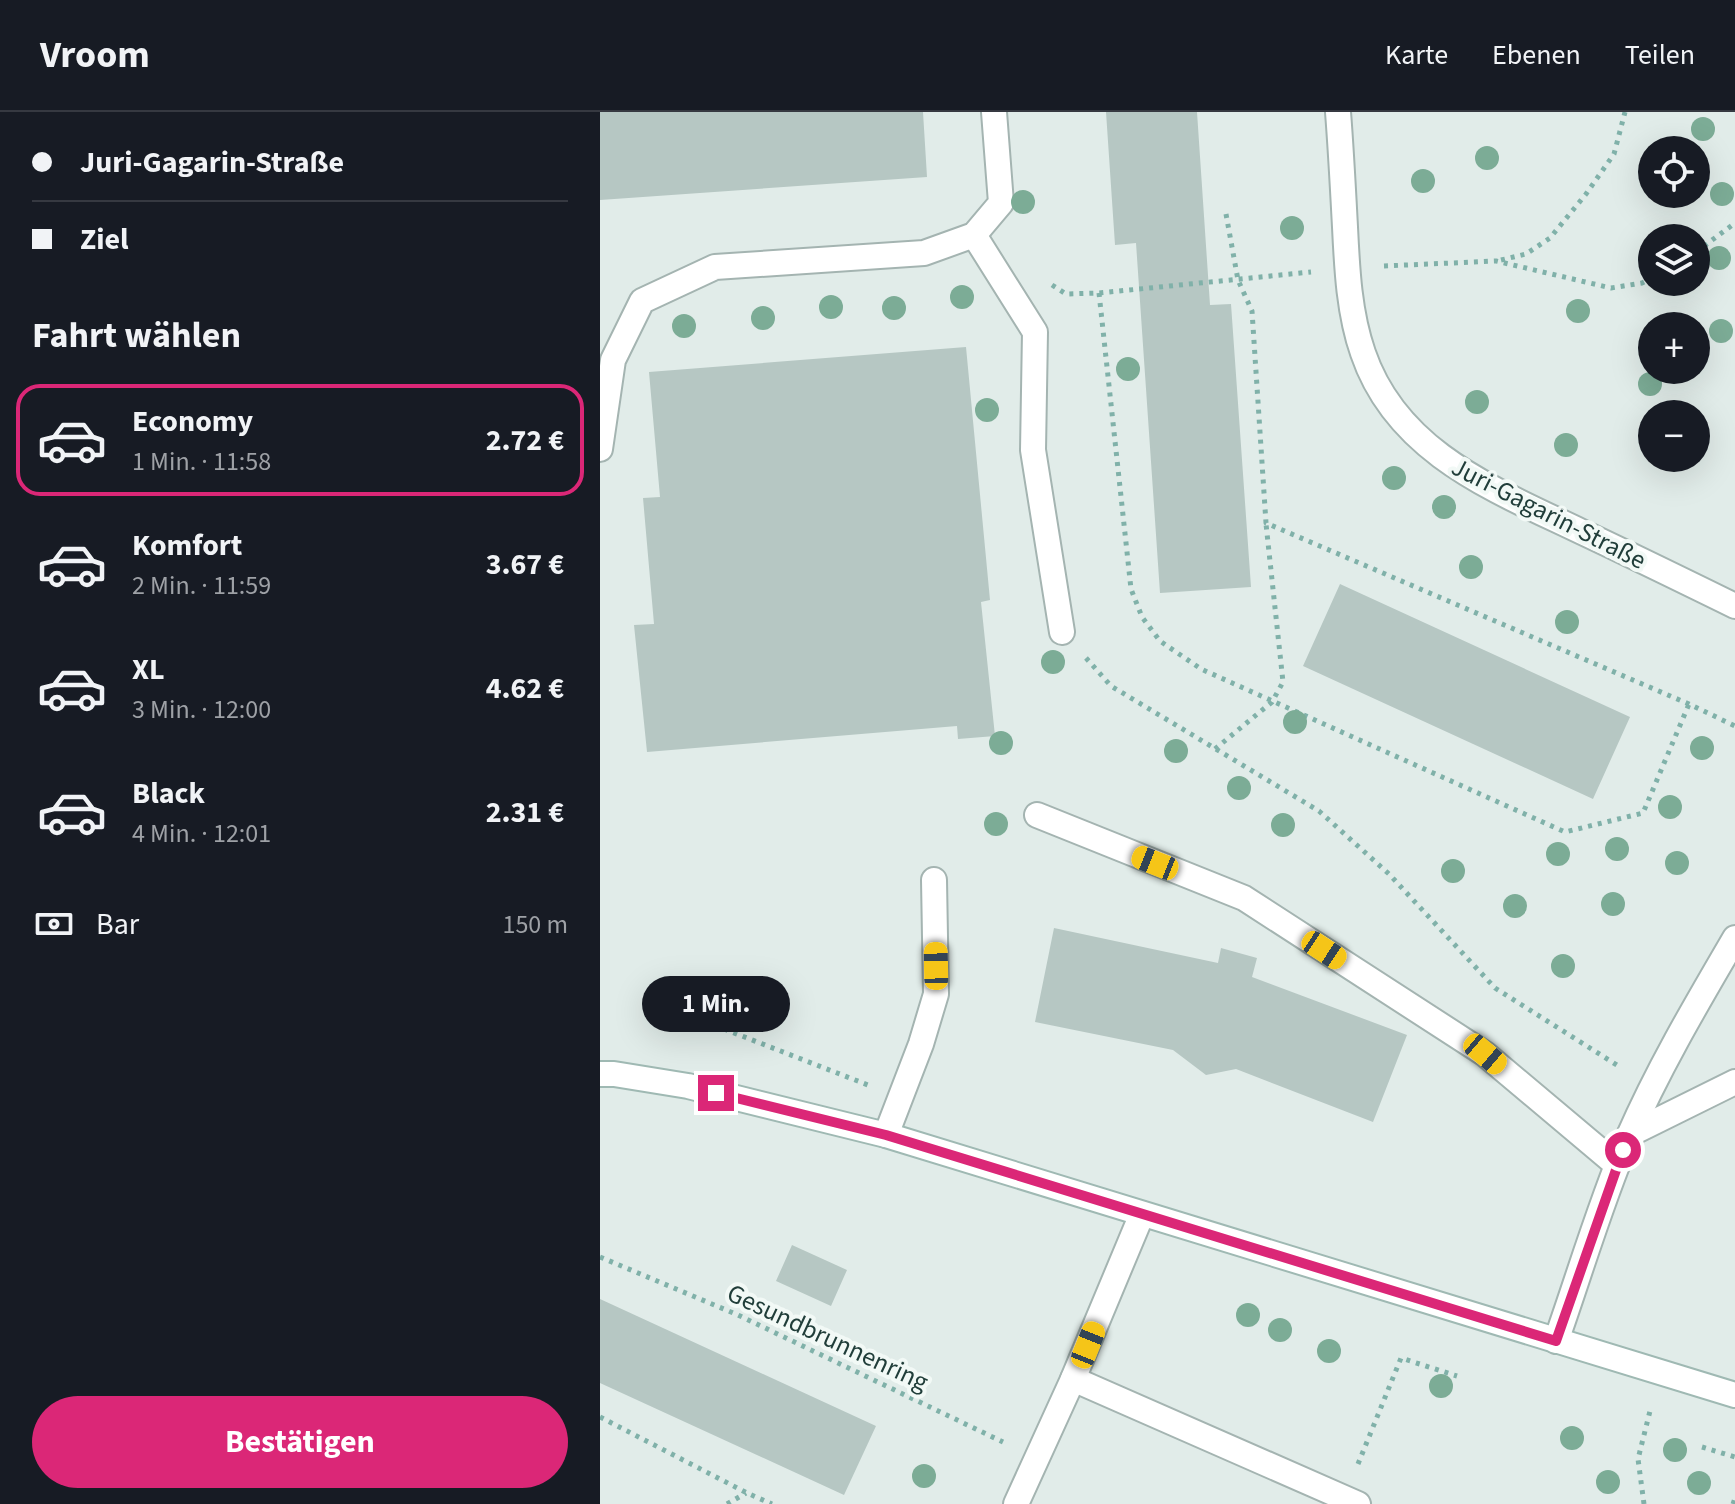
<!DOCTYPE html>
<html lang="de">
<head>
<meta charset="utf-8">
<style>
	body { margin:0; font-family:"Source Sans 3",sans-serif; background:#20242c; color:#f1f3f6; height:100vh; display:flex; flex-direction:column; font-size:30px; white-space:nowrap }
	* { box-sizing:border-box; margin:0 }
	p { font-size:26px; color:#9ea1a6 }
	.icon { flex:none; width:44px; height:44px; fill:none; stroke:currentColor; stroke-width:2; stroke-linecap:round; stroke-linejoin:round }
	.map { position:relative; flex:1; overflow:hidden }
	.details { display:flex; flex-direction:column; background:#171b24; width:600px }
	.details>* { flex:none }
	.guide { display:grid; align-content:center; height:176px; padding:0 32px; background:#171b24 }
	.fabs { position:absolute; left:1038px; top:24px; display:grid; gap:16px }
	.fabs a { display:grid; place-items:center; width:72px; height:72px; border-radius:50%; background:#171b24; box-shadow:0 8px 32px #0002; font-size:40px }
	.end { position:absolute; width:36px; height:36px; margin:-18px; border:10px solid #db2777; background:#fff; box-shadow:0 0 0 4px #fff }
	.from { border-radius:50% }
	.bubble { position:absolute; height:56px; border-radius:28px; background:#171b24; box-shadow:0 8px 32px #0002; font-size:26px; font-weight:700; line-height:56px; text-align:center }
	.car { position:absolute; width:24px; height:48px; margin:-24px -12px; border-radius:10px; box-shadow:0 0 6px 2px #0007; background:linear-gradient(#f5c518 24%,#345 0 40%,#f5c518 0 76%,#345 0 86%,#f5c518 0) }
	.guide b { display:flex; align-items:center; gap:28px; height:76px; font-size:30px }
	.guide b+b { border-top:2px solid #363941 }
	.guide i { width:20px; height:20px; background:#f1f3f6 }
	ul { padding:0; list-style:none }
	li { display:flex; align-items:center; gap:24px; height:112px; margin:0 16px 12px; padding:0 16px; border:4px solid transparent; border-radius:24px }
	li div { flex:1 }
	li b { display:block; font-size:30px }
	li em { font-style:normal; font-weight:700 }
	li.current { border-color:#db2777 }
	li>.icon { width:72px; height:72px; stroke-width:1.5 }
	h2 { padding:0 32px; font-size:36px; line-height:96px }
	.pay { display:flex; align-items:center; gap:20px; height:88px; padding:0 32px; font-size:30px }
	.pay p { margin-inline-start:auto }
	.button { display:flex; gap:16px; margin-top:auto; padding:16px 32px }
	.button a { flex:1; height:92px; border-radius:48px; background:#db2777; color:#fff; font-size:32px; font-weight:700; line-height:92px; text-align:center }
	header { display:flex; align-items:center; gap:48px; box-sizing:border-box; height:112px; padding:0 40px; background:#171b24; border-bottom:2px solid #363941 }
	header strong { font-size:38px }
	nav { display:flex; gap:44px; margin-inline-start:auto; font-size:28px }
	main { display:flex; flex:1; min-height:0 }
	.map>svg:first-child { display:block }
	.building { fill:#b6c7c3 }
	.lines { fill:none; stroke-linecap:round; stroke-linejoin:round }
	.lane-casing { stroke:#a4b4b1; stroke-width:28 }
	.street-casing { stroke:#a4b4b1; stroke-width:28 }
	.secondary-casing { stroke:#9fb9b3; stroke-width:28 }
	.path { stroke:#80b1a9; stroke-width:5; stroke-dasharray:4 6; stroke-linecap:butt }
	.lane { stroke:#fff; stroke-width:24 }
	.street { stroke:#fff; stroke-width:24 }
	.secondary { stroke:#fff; stroke-width:24 }
	.tree { fill:#7cac96 }
	.route { stroke:#db2777; stroke-width:10 }
	.labels { text-anchor:middle; stroke-width:8; stroke-linejoin:round; paint-order:stroke }
	.street-label { font-size:26px; fill:#213e3a; stroke:#f2f9f6 }
</style>
</head>
<body>
<header>
<strong>Vroom</strong>
<nav><a>Karte</a><a>Ebenen</a><a>Teilen</a></nav>
</header>
<main>
<section class="details">
<div class="guide">
<b><i class="from"></i>Juri-Gagarin-Straße</b>
<b><i></i>Ziel</b>
</div>
<h2>Fahrt wählen</h2>
<ul>
<li class="current"><svg class="icon" aria-label="car" viewBox="0 0 24 24"><path d="M5 17H2v-5l4-1 3-4h7l3 4 3 1v5h-3M9 17h6M6 11h13"/><circle cx="7" cy="17" r="2"/><circle cx="17" cy="17" r="2"/></svg><div><b>Economy</b><p>1 Min. · 11:58</p></div><em>2.72 €</em></li>
<li><svg class="icon" aria-label="car" viewBox="0 0 24 24"><path d="M5 17H2v-5l4-1 3-4h7l3 4 3 1v5h-3M9 17h6M6 11h13"/><circle cx="7" cy="17" r="2"/><circle cx="17" cy="17" r="2"/></svg><div><b>Komfort</b><p>2 Min. · 11:59</p></div><em>3.67 €</em></li>
<li><svg class="icon" aria-label="car" viewBox="0 0 24 24"><path d="M5 17H2v-5l4-1 3-4h7l3 4 3 1v5h-3M9 17h6M6 11h13"/><circle cx="7" cy="17" r="2"/><circle cx="17" cy="17" r="2"/></svg><div><b>XL</b><p>3 Min. · 12:00</p></div><em>4.62 €</em></li>
<li><svg class="icon" aria-label="car" viewBox="0 0 24 24"><path d="M5 17H2v-5l4-1 3-4h7l3 4 3 1v5h-3M9 17h6M6 11h13"/><circle cx="7" cy="17" r="2"/><circle cx="17" cy="17" r="2"/></svg><div><b>Black</b><p>4 Min. · 12:01</p></div><em>2.31 €</em></li>
</ul>
<div class="pay"><svg class="icon" aria-label="cash" viewBox="0 0 24 24"><path d="M3 7h18v10H3z"/><circle cx="12" cy="12" r="2"/></svg>Bar<p>150 m</p></div>
<div class="button"><a>Bestätigen</a></div>
</section>
<div class="map">
<svg width="1135" height="1392" viewBox="0 0 1135 1392">
	<rect width="100%" height="100%" fill="#e1ece9"/>
	<!-- building -->
	<path class="building" d="M0,0H323L327,65L0,88Z
		M506,0H597L610,193L631,192L651,475L560,481L536,131L515,133Z
		M366,235L390,488L381,490L395,624L358,627L357,614L47,640L34,513L54,512L43,386L60,385L49,260Z
		M740,472L1030,605L993,687L703,554Z
		M454,816L618,851L621,836L657,846L652,865L807,923L773,1010L636,957L606,963L573,938L435,910Z
		M192,1133L247,1158L231,1194L176,1169Z
		M0,1187L276,1314L244,1383L0,1271Z"/>
	<g class="lines">
		<!-- lane casing -->
		<g class="lane-casing">
			<path id="lane" d="M374,123L435,220L433,338L462,520
				M437,703L644,786L885,942L1017,1053
				M1030,1022L1135,970
				M286,1023L321,932L336,882L334,768
				M473,1267L758,1392"/>
		</g>
		<!-- street casing -->
		<g class="street-casing">
			<path id="street" d="M738,0C741,38 743,77 745,115C747,157 749,201 763,241C797,341 895,378 982,420C1033,444 1084,469 1135,494
				M0,337L13,248L42,189L115,155L324,141L374,123L401,91L394,0
				M956,1229C980,1161 1000,1092 1028,1026C1058,957 1097,891 1135,826
				M416,1392L473,1267L542,1102"/>
		</g>
		<!-- secondary casing -->
		<g class="secondary-casing">
			<path id="secondary" d="M0,962H14L88,974L286,1023L1135,1283"/>
		</g>
		<!-- path -->
		<path class="path" d="M626,102L638,168L652,199L666,411L1089,592L1135,614
			M1096,140L1135,111
			M901,148L926,142L950,126L986,82L1014,42L1025,0
			M784,154L896,149L1011,176L1042,171L1052,166
			M452,173L466,182L499,181L711,160
			M499,181L531,477L542,505L560,529L601,557L965,720L1043,701L1089,592
			M486,546L511,574L719,699L789,762L895,876L1020,955
			M615,637L672,590L683,570L666,412
			M124,917L268,973
			M0,1145L138,1203L403,1330
			M0,1305L147,1381L172,1392
			M1102,1335L1135,1345
			M758,1352L801,1246L857,1264
			M127,1392L146,1381
			M1044,1392L1038,1347L1051,1295
			M1133,1392L1135,1386"/>
		<!-- lane -->
		<use href="#lane" class="lane"/>
		<!-- street -->
		<use href="#street" class="street"/>
		<!-- secondary -->
		<use href="#secondary" class="secondary"/>
	</g>
	<!-- trees -->
	<g class="tree">
		<circle cx="1103" cy="17" r="12"/>
		<circle cx="887" cy="46" r="12"/>
		<circle cx="823" cy="69" r="12"/>
		<circle cx="1122" cy="82" r="12"/>
		<circle cx="423" cy="90" r="12"/>
		<circle cx="692" cy="116" r="12"/>
		<circle cx="1119" cy="146" r="12"/>
		<circle cx="362" cy="185" r="12"/>
		<circle cx="231" cy="195" r="12"/>
		<circle cx="294" cy="196" r="12"/>
		<circle cx="978" cy="199" r="12"/>
		<circle cx="163" cy="206" r="12"/>
		<circle cx="84" cy="214" r="12"/>
		<circle cx="1121" cy="219" r="12"/>
		<circle cx="528" cy="257" r="12"/>
		<circle cx="1050" cy="272" r="12"/>
		<circle cx="877" cy="290" r="12"/>
		<circle cx="387" cy="298" r="12"/>
		<circle cx="966" cy="333" r="12"/>
		<circle cx="794" cy="366" r="12"/>
		<circle cx="844" cy="395" r="12"/>
		<circle cx="871" cy="455" r="12"/>
		<circle cx="967" cy="510" r="12"/>
		<circle cx="453" cy="550" r="12"/>
		<circle cx="695" cy="610" r="12"/>
		<circle cx="401" cy="631" r="12"/>
		<circle cx="1102" cy="636" r="12"/>
		<circle cx="576" cy="639" r="12"/>
		<circle cx="639" cy="676" r="12"/>
		<circle cx="1070" cy="695" r="12"/>
		<circle cx="396" cy="712" r="12"/>
		<circle cx="683" cy="713" r="12"/>
		<circle cx="1017" cy="737" r="12"/>
		<circle cx="958" cy="742" r="12"/>
		<circle cx="1077" cy="751" r="12"/>
		<circle cx="853" cy="759" r="12"/>
		<circle cx="1013" cy="792" r="12"/>
		<circle cx="915" cy="794" r="12"/>
		<circle cx="963" cy="854" r="12"/>
		<circle cx="648" cy="1203" r="12"/>
		<circle cx="680" cy="1218" r="12"/>
		<circle cx="729" cy="1239" r="12"/>
		<circle cx="841" cy="1274" r="12"/>
		<circle cx="972" cy="1326" r="12"/>
		<circle cx="1075" cy="1338" r="12"/>
		<circle cx="324" cy="1364" r="12"/>
		<circle cx="1008" cy="1370" r="12"/>
		<circle cx="1099" cy="1371" r="12"/>
	</g>
	<g class="lines">
		<!-- route -->
		<path class="route" d="M116,981L286,1023L956,1229L1023,1038"/>
	</g>
	<g class="labels">
		<!-- street labels -->
		<g class="street-label">
			<text transform="translate(949 401) rotate(27)" y="9">Juri-Gagarin-Straße</text>
			<text transform="translate(228 1225) rotate(25)" y="9">Gesundbrunnenring</text>
		</g>
	</g>
</svg>
<div class="fabs">
<a><svg class="icon" aria-label="locate" viewBox="0 0 24 24"><circle cx="12" cy="12" r="6"/><path d="M12 2v4M12 18v4M2 12h4M18 12h4"/></svg></a>
<a><svg class="icon" aria-label="layers" viewBox="0 0 24 24"><path d="M12 4l9 5-9 5-9-5zM3 14l9 5 9-5"/></svg></a>
<a>+</a>
<a>−</a>
</div>
<i class="end from" style="left:1023px;top:1038px"></i>
<i class="end" style="left:116px;top:981px"></i>
<div class="bubble" style="left:42px;top:864px;width:148px">1 Min.</div>
<i class="car" style="left:555px;top:751px;rotate:292deg"></i>
<i class="car" style="left:724px;top:838px;rotate:123deg"></i>
<i class="car" style="left:336px;top:854px;rotate:359deg"></i>
<i class="car" style="left:885px;top:942px;rotate:130deg"></i>
<i class="car" style="left:488px;top:1233px;rotate:22deg"></i>
</div>
</main>
</body>
</html>
